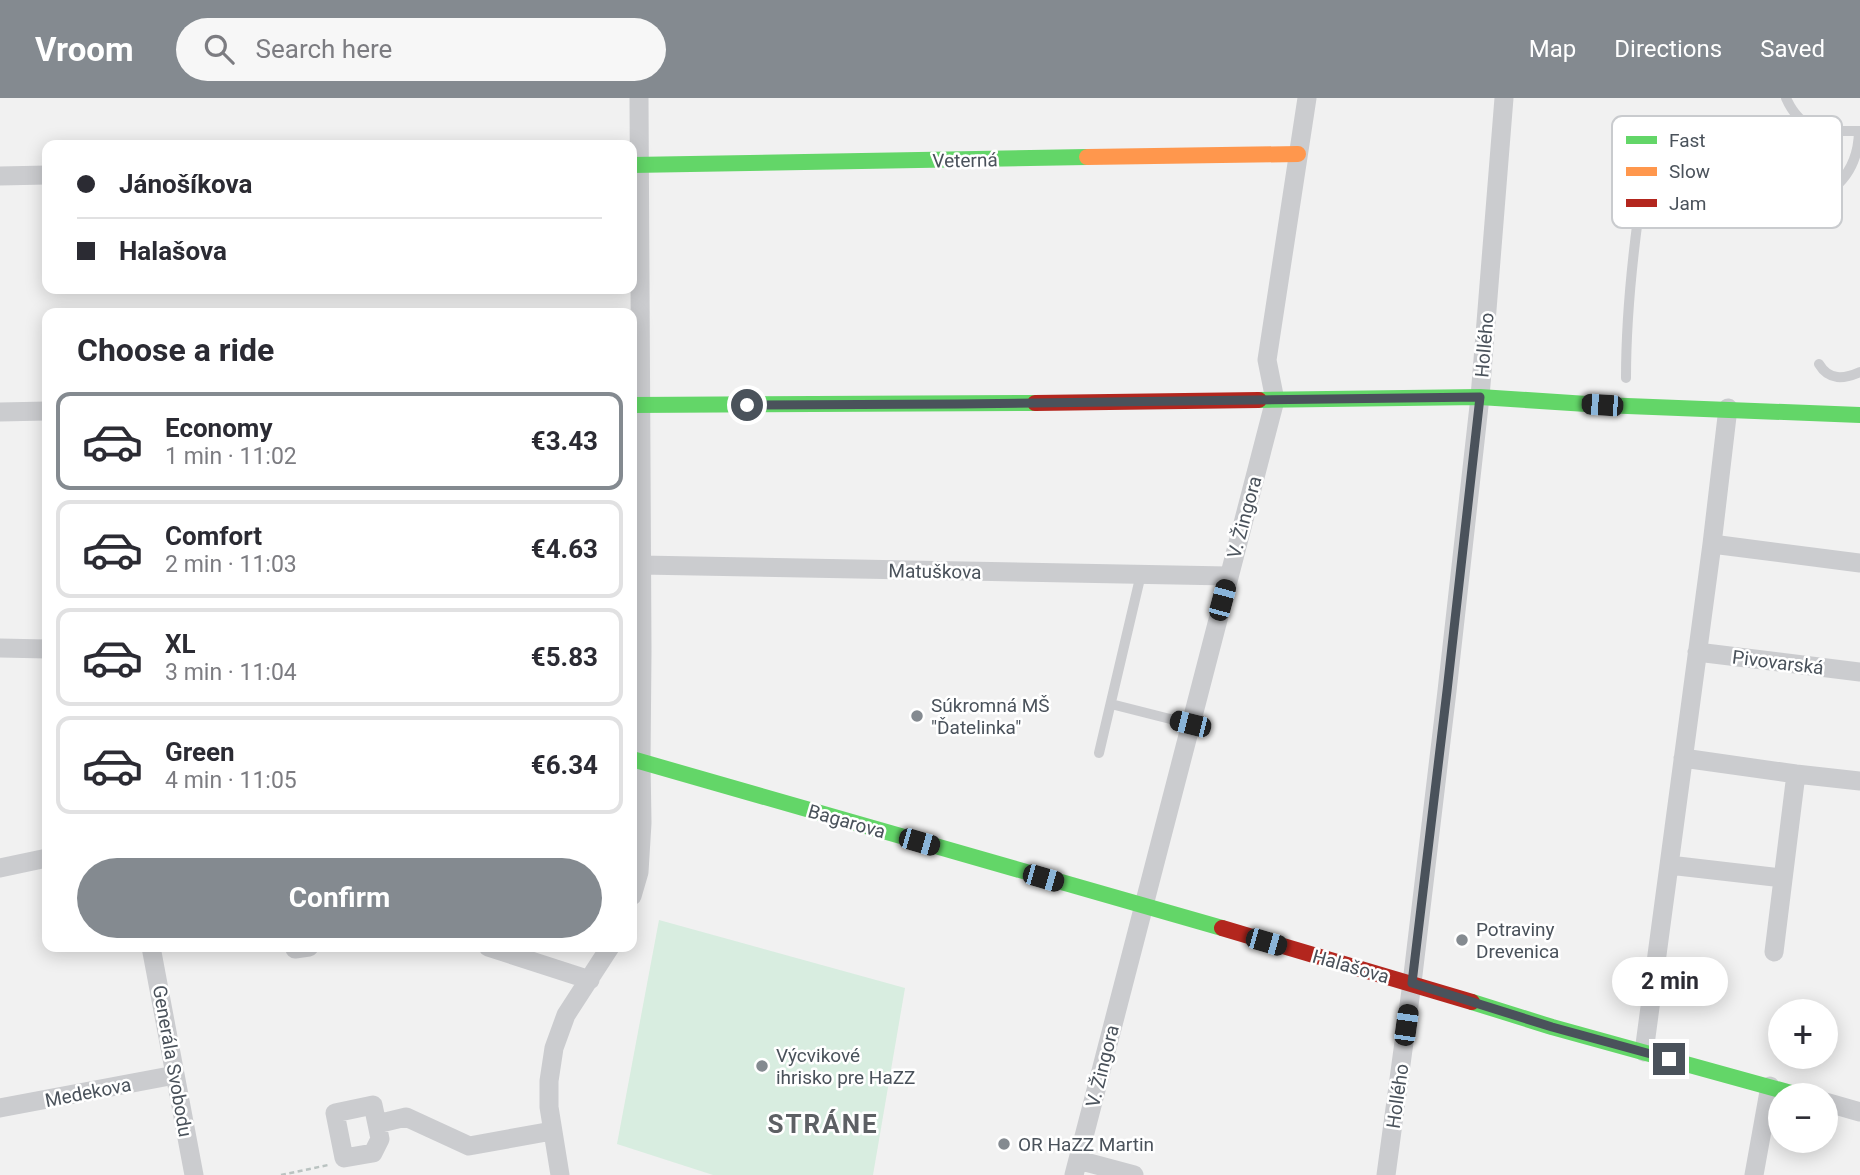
<!DOCTYPE html>
<html lang="en">
<head>
<meta charset="utf-8">
<style>
	body { margin:0; font-family:Roboto,sans-serif; background:#f7f7f7; color:#2b2b33; height:100vh; display:flex; flex-direction:column; font-size:26px; white-space:nowrap }
	* { box-sizing:border-box; margin:0 }
	p { font-size:23px; color:#7c7c81 }
	.icon { flex:none; width:38px; height:38px; fill:none; stroke:currentColor; stroke-width:2; stroke-linecap:round; stroke-linejoin:round }
	.map { position:relative; flex:1; overflow:hidden }
	.drawer { position:absolute; left:42px; top:210px; width:595px; height:644px; display:flex; flex-direction:column; background:#fff; border-radius:14px; box-shadow:0 4px 18px #0003 }
	.drawer>* { flex:none }
	.top-card { position:absolute; left:42px; top:42px; width:595px; height:154px; border-radius:14px; box-shadow:0 4px 18px #0003; display:grid; align-content:center; height:154px; padding:0 35px; background:#fff }
	.controls { position:absolute; left:1768px; top:901px; display:grid; gap:14px }
	.controls a { display:grid; place-items:center; width:70px; height:70px; border-radius:50%; background:#fff; box-shadow:0 4px 18px #0003; font-size:35px }
	.end { position:absolute; width:32px; height:32px; margin:-16px; border:9px solid #4a525b; background:#fff; box-shadow:0 0 0 4px #fff }
	.from { border-radius:50% }
	.bubble { position:absolute; height:49px; border-radius:24px; background:#fff; box-shadow:0 4px 18px #0003; font-size:23px; font-weight:700; line-height:49px; text-align:center }
	.car { position:absolute; width:21px; height:42px; margin:-21px -10px; border-radius:9px; box-shadow:0 0 5px 2px #0007; background:linear-gradient(#222 24%,#8ab4d8 0 40%,#222 0 76%,#8ab4d8 0 86%,#222 0) }
	.top-card b { display:flex; align-items:center; gap:24px; height:66px; font-size:26px }
	.top-card b+b { border-top:2px solid #e1e1e2 }
	.top-card i { width:18px; height:18px; background:#2b2b33 }
	ul { padding:0; list-style:none }
	li { display:flex; align-items:center; gap:21px; height:98px; margin:0 14px 10px; padding:0 21px; border:4px solid #e1e1e2; border-radius:14px }
	li div { flex:1 }
	li b { display:block; font-size:26px }
	li em { font-style:normal; font-weight:700 }
	li.on { border-color:#848a90 }
	li>.icon { width:63px; height:63px; stroke-width:1.5 }
	h2 { padding:0 35px; font-size:32px; line-height:84px }
	.primary-button { display:flex; gap:14px; margin-top:auto; padding:14px 35px }
	.primary-button a { flex:1; height:80px; border-radius:42px; background:#848a90; color:#fff; font-size:28px; font-weight:700; line-height:80px; text-align:center }
	header { display:flex; align-items:center; gap:42px; box-sizing:border-box; height:98px; padding:0 35px; background:#848a90; color:#fff }
	header strong { font-size:33px }
	nav { display:flex; gap:38px; margin-inline-start:auto; font-size:24px }
	.search { width:490px; height:63px; background:#f7f7f7; display:flex; align-items:center; gap:18px; box-sizing:border-box; padding:0 24px; border-radius:38px; color:#7c7c81; font-size:26px }
	.map>svg:first-child { display:block }
	.green { fill:#d8ede0 }
	.lines { fill:none; stroke-linecap:round; stroke-linejoin:round }
	.path { stroke:#bac3c1; stroke-width:2.5; stroke-dasharray:5 3.5; stroke-linecap:butt }
	.lane { stroke:#cbcccf; stroke-width:10 }
	.street { stroke:#cbcccf; stroke-width:19 }
	.fast { stroke:#63d668; stroke-width:16 }
	.slow { stroke:#ff974d; stroke-width:16 }
	.jam { stroke:#b3261e; stroke-width:16 }
	.route { stroke:#4a525b; stroke-width:9 }
	.poi-dot { fill:#848a90; stroke:#fff; stroke-width:2.5 }
	.labels { text-anchor:middle; stroke-width:5; stroke-linejoin:round; paint-order:stroke }
	.street-label { font-size:19px; fill:#4a525b; stroke:#fff }
	.poi-label { font-size:19px; fill:#4a525b; stroke:#fff; text-anchor:start }
	.district-label { font-size:26px; font-weight:bold; letter-spacing:2px; fill:#5d6064; stroke:#fff }
	.key { fill:#fff; stroke:#c9cbce; stroke-width:2 }
	.key-label { font-size:19px; fill:#4a525b }
</style>
</head>
<body>
<header>
<strong>Vroom</strong>
<div class="search"><svg class="icon" aria-label="search" viewBox="0 0 24 24"><circle cx="10" cy="10" r="6"/><path d="M15 15l6 6"/></svg>Search here</div>
<nav><a>Map</a><a>Directions</a><a>Saved</a></nav>
</header>
<div class="map">
<svg width="1860" height="1077" viewBox="0 0 1860 1077">
	<rect width="100%" height="100%" fill="#f1f1f1"/>
	<!-- green -->
	<path class="green" d="M659,822L905,890L873,1077H713L617,1046Z"/>
	<g class="lines">
		<!-- path -->
		<path class="path" d="M281,1077L328,1067"/>
		<!-- lane -->
		<path class="lane" d="M1786,0C1802,36 1825,33 1860,33
			M1639,107C1708,115 1857,138 1859,33
			M1819,266C1829,283 1844,281 1860,274
			M1626,280C1626,226 1631,173 1638,120C1640,103 1639,84 1645,67C1649,56 1657,45 1667,38C1690,24 1769,24 1799,21
			M1111,606L1190,626
			M1099,655L1141,476"/>
		<!-- street -->
		<path class="street" d="M0,78L47,77
			M0,314L47,313
			M1712,446L1860,465
			M641,467L1228,478
			M0,550L47,551
			M1697,554L1860,574
			M1683,660L1796,676L1860,683
			M1669,767L1782,780
			M0,770L47,760
			M632,798L639,774L642,725L641,664L642,553L639,0
			M151,849L194,1077
			M295,849V851L309,849
			M488,849L590,882
			M1774,854L1796,676
			M1644,954L1712,446L1728,310
			M1825,1004L1860,1014
			M0,1010L175,977
			M377,1026L373,1007L335,1015L344,1060L373,1055L380,1041L377,1026L406,1019L469,1048L552,1033
			M1078,1062L1134,1077
			M560,1077L549,1009V983L554,950L566,917L610,849
			M1074,1077L1275,302L1267,262L1307,0
			M1386,1077L1412,885L1447,593L1480,299L1504,0
			M1754,1077L1770,988"/>
		<!-- fast -->
		<path class="fast" d="M632,67L1087,59
			M1259,302L1480,299L1602,307L1860,317
			M632,307L1035,305
			M632,661L1222,830
			M1472,904L1552,929L1802,998"/>
		<!-- slow -->
		<path class="slow" d="M1087,59L1298,56"/>
		<!-- jam -->
		<path class="jam" d="M1035,305L1259,302
			M1222,830L1472,904"/>
	</g>
	<g class="lines">
		<!-- route -->
		<path class="route" d="M747,307L958,306L1480,299L1447,593L1412,885L1552,929L1669,961"/>
	</g>
	<!-- markers -->
	<g class="poi-dot">
		<circle cx="917" cy="618" r="7"/>
		<circle cx="1462" cy="842" r="7"/>
		<circle cx="762" cy="968" r="7"/>
		<circle cx="1004" cy="1046" r="7"/>
	</g>
	<g class="labels">
		<!-- street labels -->
		<g class="street-label">
			<text transform="translate(965 62) rotate(-1)" y="7">Veterná</text>
			<text transform="translate(1484 247) rotate(-85)" y="7">Hollého</text>
			<text transform="translate(1244 419) rotate(-75)" y="7">V. Žingora</text>
			<text transform="translate(935 473) rotate(1)" y="7">Matuškova</text>
			<text transform="translate(1778 564) rotate(7)" y="7">Pivovarská</text>
			<text transform="translate(847 723) rotate(16)" y="7">Bagarova</text>
			<text transform="translate(1351 868) rotate(16)" y="7">Halašova</text>
			<text transform="translate(173 963) rotate(80)" y="7">Generála Svobodu</text>
			<text transform="translate(1102 968) rotate(-76)" y="7">V. Žingora</text>
			<text transform="translate(88 994) rotate(-11)" y="7">Medekova</text>
			<text transform="translate(1397 998) rotate(-82)" y="7">Hollého</text>
		</g>
		<!-- poi labels -->
		<g class="poi-label">
			<text x="931" y="614">Súkromná MŠ<tspan x="931" dy="22">"Ďatelinka"</tspan></text>
			<text x="1476" y="838">Potraviny<tspan x="1476" dy="22">Drevenica</tspan></text>
			<text x="776" y="964">Výcvikové<tspan x="776" dy="22">ihrisko pre HaZZ</tspan></text>
			<text x="1018" y="1053">OR HaZZ Martin</text>
		</g>
		<!-- district labels -->
		<g class="district-label">
			<text x="823" y="1035">STRÁNE</text>
		</g>
	</g>
	<!-- legend -->
	<rect x="1612" y="18" width="230" height="112" rx="10" class="key"/>
	<rect x="1626" y="38" width="31" height="8" fill="#63d668"/>
	<rect x="1626" y="69" width="31" height="9" fill="#ff974d"/>
	<rect x="1626" y="101" width="31" height="8" fill="#b3261e"/>
	<g class="key-label">
		<text x="1669" y="49">Fast</text>
		<text x="1669" y="80">Slow</text>
		<text x="1669" y="112">Jam</text>
	</g>
</svg>
<div class="controls">
<a>+</a>
<a>−</a>
</div>
<i class="end from" style="left:747px;top:307px"></i>
<i class="end" style="left:1669px;top:961px"></i>
<div class="bubble" style="left:1612px;top:859px;width:116px">2 min</div>
<i class="car" style="left:1602px;top:307px;rotate:274deg"></i>
<i class="car" style="left:1222px;top:502px;rotate:15deg"></i>
<i class="car" style="left:1190px;top:626px;rotate:284deg"></i>
<i class="car" style="left:919px;top:744px;rotate:106deg"></i>
<i class="car" style="left:1043px;top:780px;rotate:106deg"></i>
<i class="car" style="left:1266px;top:844px;rotate:106deg"></i>
<i class="car" style="left:1406px;top:927px;rotate:8deg"></i>
<div class="top-card">
<b><i class="from"></i>Jánošíkova</b>
<b><i></i>Halašova</b>
</div>
<section class="drawer">
<h2>Choose a ride</h2>
<ul>
<li class="on"><svg class="icon" aria-label="car" viewBox="0 0 24 24"><path d="M5 17H2v-5l4-1 3-4h7l3 4 3 1v5h-3M9 17h6M6 11h13"/><circle cx="7" cy="17" r="2"/><circle cx="17" cy="17" r="2"/></svg><div><b>Economy</b><p>1 min · 11:02</p></div><em>€3.43</em></li>
<li><svg class="icon" aria-label="car" viewBox="0 0 24 24"><path d="M5 17H2v-5l4-1 3-4h7l3 4 3 1v5h-3M9 17h6M6 11h13"/><circle cx="7" cy="17" r="2"/><circle cx="17" cy="17" r="2"/></svg><div><b>Comfort</b><p>2 min · 11:03</p></div><em>€4.63</em></li>
<li><svg class="icon" aria-label="car" viewBox="0 0 24 24"><path d="M5 17H2v-5l4-1 3-4h7l3 4 3 1v5h-3M9 17h6M6 11h13"/><circle cx="7" cy="17" r="2"/><circle cx="17" cy="17" r="2"/></svg><div><b>XL</b><p>3 min · 11:04</p></div><em>€5.83</em></li>
<li><svg class="icon" aria-label="car" viewBox="0 0 24 24"><path d="M5 17H2v-5l4-1 3-4h7l3 4 3 1v5h-3M9 17h6M6 11h13"/><circle cx="7" cy="17" r="2"/><circle cx="17" cy="17" r="2"/></svg><div><b>Green</b><p>4 min · 11:05</p></div><em>€6.34</em></li>
</ul>
<div class="primary-button"><a>Confirm</a></div>
</section>
</div>
</body>
</html>
